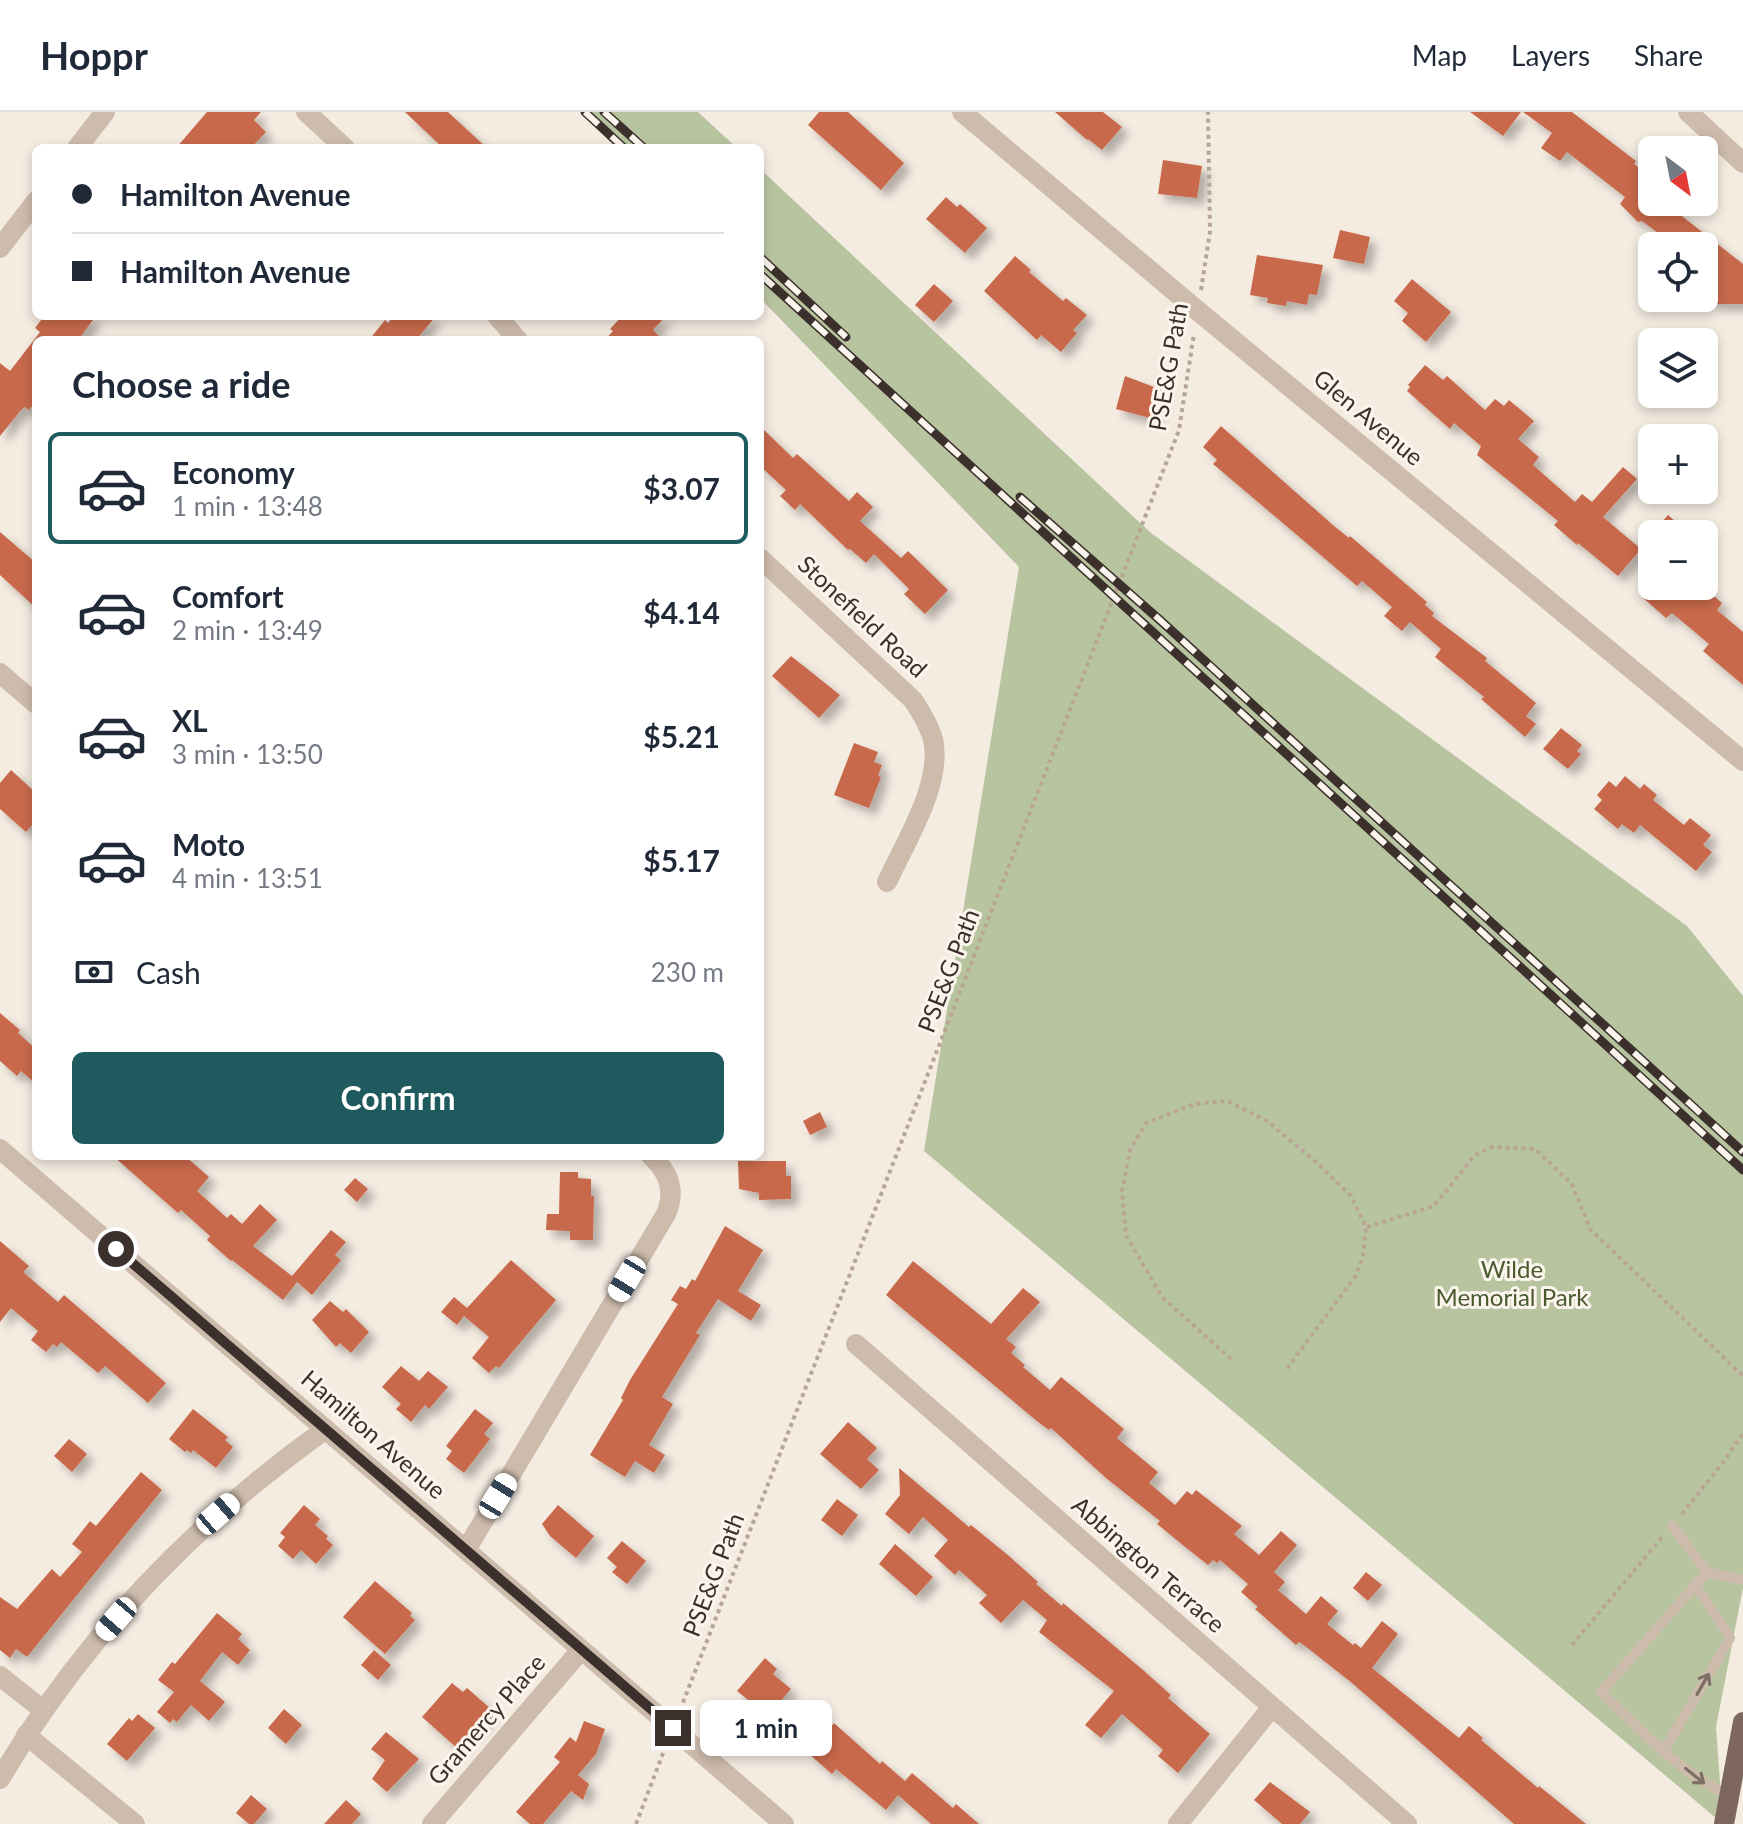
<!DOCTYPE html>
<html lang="en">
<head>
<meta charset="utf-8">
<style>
	body { margin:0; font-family:Lato,sans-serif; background:#f2f2f3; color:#1f2937; height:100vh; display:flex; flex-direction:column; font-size:30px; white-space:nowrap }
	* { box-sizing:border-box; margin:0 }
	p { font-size:26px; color:#747a83 }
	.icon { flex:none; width:44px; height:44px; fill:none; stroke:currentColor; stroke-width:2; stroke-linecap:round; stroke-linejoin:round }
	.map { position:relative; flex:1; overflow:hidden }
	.panel { position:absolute; left:32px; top:224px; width:732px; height:824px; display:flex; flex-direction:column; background:#fff; border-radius:12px; box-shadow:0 4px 12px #0003 }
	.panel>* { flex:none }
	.hud { position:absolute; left:32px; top:32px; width:732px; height:176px; border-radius:12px; box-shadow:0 4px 12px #0003; display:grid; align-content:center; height:176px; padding:0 40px; background:#fff }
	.needle { width:52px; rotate:148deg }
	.tools { position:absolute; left:1638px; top:24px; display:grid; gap:16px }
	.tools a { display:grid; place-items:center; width:80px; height:80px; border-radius:12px; background:#fff; box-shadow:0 4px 12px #0003; font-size:40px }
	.end { position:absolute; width:36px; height:36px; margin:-18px; border:10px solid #3b302b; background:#fff; box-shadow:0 0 0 4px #fff }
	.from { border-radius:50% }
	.bubble { position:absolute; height:56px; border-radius:12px; background:#fff; box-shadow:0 4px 12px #0003; font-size:26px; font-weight:700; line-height:56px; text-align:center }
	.car { position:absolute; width:24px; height:48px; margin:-24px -12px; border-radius:10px; box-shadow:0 0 6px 2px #0007; background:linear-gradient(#fff 24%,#345 0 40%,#fff 0 76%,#345 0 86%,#fff 0) }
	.hud b { display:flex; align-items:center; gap:28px; height:76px; font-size:30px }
	.hud b+b { border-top:2px solid #e0e1e3 }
	.hud i { width:20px; height:20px; background:#1f2937 }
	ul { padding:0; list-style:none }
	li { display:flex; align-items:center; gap:24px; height:112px; margin:0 16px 12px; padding:0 24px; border:4px solid transparent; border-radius:12px }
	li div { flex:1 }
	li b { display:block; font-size:30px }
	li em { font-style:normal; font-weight:700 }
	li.active { border-color:#1f5a5e }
	li>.icon { width:72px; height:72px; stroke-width:1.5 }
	h2 { padding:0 40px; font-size:36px; line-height:96px }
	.pay { display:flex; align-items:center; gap:20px; height:88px; padding:0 40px; font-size:30px }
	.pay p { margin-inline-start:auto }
	.button { display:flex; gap:16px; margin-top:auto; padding:16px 40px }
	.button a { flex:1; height:92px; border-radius:12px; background:#1f5a5e; color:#fff; font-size:32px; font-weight:700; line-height:92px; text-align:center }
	header { display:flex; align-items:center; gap:48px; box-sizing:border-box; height:112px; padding:0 40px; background:#fff; border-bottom:2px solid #e0e1e3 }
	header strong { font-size:38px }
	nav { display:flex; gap:44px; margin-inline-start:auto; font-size:28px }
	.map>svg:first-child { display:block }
	.green { fill:#b8c4a0 }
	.building { fill:#c8694b; filter:url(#shadow) }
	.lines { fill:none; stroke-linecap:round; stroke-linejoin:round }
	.path { stroke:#b9a596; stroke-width:4; stroke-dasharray:4 4; stroke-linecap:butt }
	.service { stroke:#cdbbac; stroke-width:10 }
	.minor { stroke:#cdbbac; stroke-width:20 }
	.tertiary { stroke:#cdbbac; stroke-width:20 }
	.primary { stroke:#7d675c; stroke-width:20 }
	.rail-casing { stroke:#3b302b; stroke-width:9 }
	.rail { stroke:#fbf5ee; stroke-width:6; stroke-dasharray:18; stroke-linecap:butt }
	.oneway { stroke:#7d6f65 }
	.route { stroke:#3b302b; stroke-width:10 }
	.labels { text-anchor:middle; stroke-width:6; stroke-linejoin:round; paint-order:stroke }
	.street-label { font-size:24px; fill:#3b302b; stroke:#fbf5ee }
	.park-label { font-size:24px; fill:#4a5a2e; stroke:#fbf5ee }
</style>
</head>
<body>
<header>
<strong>Hoppr</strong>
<nav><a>Map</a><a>Layers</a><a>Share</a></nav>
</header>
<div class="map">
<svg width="1743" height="1712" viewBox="0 0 1743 1712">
	<defs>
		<filter id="shadow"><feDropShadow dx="7" dy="7" stdDeviation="4" flood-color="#0004"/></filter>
	</defs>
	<rect width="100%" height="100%" fill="#f4ebe1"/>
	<!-- green -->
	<path class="green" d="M581,0H698L737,36H616Z
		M760,57L1151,421L1687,814L1743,884V1476L1716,1615L1723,1712L924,1039L1019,455L760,186Z"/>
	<!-- building -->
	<path class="building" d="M207,0H261L254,8L266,20L251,36H176Z
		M405,0H448L487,36H443Z
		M819,0H848L904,51L881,78L808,13Z
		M1055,0H1103L1122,15L1102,38L1088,27L1087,28Z
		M1470,0H1521L1503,24Z
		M1523,0H1572L1636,49L1634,52L1652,66V90H1664L1743,152V192H1716L1704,183V170L1714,157L1704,150V134H1661L1666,127L1642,109L1638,110L1620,92L1625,85L1567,40L1560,49L1541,36L1552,21Z
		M1163,48L1202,54L1197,86L1158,82Z
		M946,85L957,95L960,92L987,116L965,141L926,107Z
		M1340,118L1370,125L1364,152L1333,146Z
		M1257,143L1323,153L1317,183L1309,182L1307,193L1287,189L1286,194L1267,191L1268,186L1250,183Z
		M1015,144L1031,158L1029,160L1063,189L1066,186L1087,203L1073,218L1077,221L1061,240L1041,223L1037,228L984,179Z
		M1412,167L1451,200L1426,230L1402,209L1408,201L1394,189Z
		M934,172L953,189L934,210L915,193Z
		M44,204H96L78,228H36V289L29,298L25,295L21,298L0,324V251L10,259L40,220L35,216Z
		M394,204H436L416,228H369L385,208L388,211Z
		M622,204H666L653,218L663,228H605L613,219L610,217Z
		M1425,253L1443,268L1447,264L1485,298L1495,287L1504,294L1509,288L1534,309L1518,327L1539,345L1533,353L1575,390L1582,382L1592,390L1623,355L1637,367L1603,405L1641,437L1618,464L1578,431L1577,433L1554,413L1558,409L1477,343L1481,334L1454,311L1450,317L1407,279L1410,275L1408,273Z
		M1125,264L1162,278L1154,307L1116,297Z
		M760,314L793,346L797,342L849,389L857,380L873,395L860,409L901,446L908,439L948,478L925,502L904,482L909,477L874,442L866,451L850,437L848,438L800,392L795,398L780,384L786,378L760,354Z
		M1221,314L1334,414L1349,426L1350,424L1427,490L1425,493L1434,501L1432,504L1487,546L1485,549L1536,591L1526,604L1536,612L1525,625L1481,587L1484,585L1435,545L1441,537L1410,510L1402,519L1384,504L1392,495L1362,469L1357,474L1213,352L1217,348L1203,335Z
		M1668,403L1690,422H1651Z
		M0,420L36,451V496L0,463Z
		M1651,474H1702L1722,491L1717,498L1743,520V573L1703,539L1709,532L1672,501L1666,506L1642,485Z
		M791,544L840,583L819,606L772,564Z
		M1561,616L1582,633L1577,639L1581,642L1568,657L1543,637Z
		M854,631L878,640L874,650L882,653L878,664L881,665L869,696L834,683Z
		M11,658L36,681V709L26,720L0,697V671Z
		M1625,664L1640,677L1644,672L1657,683L1653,688L1684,713L1690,706L1711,723L1703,733L1712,740L1696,759L1640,713L1634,721L1622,712L1618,717L1594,697L1602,688L1597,683L1609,669L1616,675Z
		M0,901L20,918L18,921L36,937V972L21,959L17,964L0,949Z
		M820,1000L827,1015L810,1023L803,1009Z
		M113,1044H185L209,1065L197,1079L227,1106L231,1102L242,1112L260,1092L277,1108L253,1134L292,1164L331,1118L346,1130L335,1143L341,1148L312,1183L297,1170L283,1188L232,1148L231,1149L207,1128L210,1124L181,1098L178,1101Z
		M738,1049H786V1064H791V1087L759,1088V1081L739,1077Z
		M560,1060H578V1066L591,1067V1084H594L593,1128H570V1119L546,1118L547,1102H559Z
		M355,1066L368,1077L357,1090L344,1078Z
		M725,1114L763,1138L738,1179L761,1193L751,1209L718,1187L696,1221L700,1223L662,1285L673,1292L649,1333L665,1343L654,1361L635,1349L625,1365L590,1343L623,1288L621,1286L630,1268L678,1192L671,1188L680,1174L686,1177L692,1167L695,1169Z
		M0,1129L29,1154L23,1160L58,1190L64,1183L166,1271L148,1291L105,1254L98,1261L61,1230L57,1235L53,1232L46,1240L31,1228L38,1219L11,1196L0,1210Z
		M511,1148L556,1188L499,1256L496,1254L489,1261L472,1246L489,1225L464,1204L457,1213L441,1200L454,1185L467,1196Z
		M913,1149L991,1212L1023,1176L1040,1190L1006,1227L1016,1235L1011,1241L1025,1253L1023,1255L1050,1278L1061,1265L1124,1317L1117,1326L1158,1360L1149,1371L1175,1393L1187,1379L1192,1383L1196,1378L1242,1414L1234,1422L1259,1443L1281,1419L1297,1433L1274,1460L1285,1470L1278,1478L1306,1502L1321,1484L1338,1499L1327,1512L1353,1533L1355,1531L1361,1536L1382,1509L1398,1522L1372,1556L1459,1626L1469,1614L1483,1626L1481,1628L1538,1676L1539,1674L1586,1712H1514L1352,1571L1305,1534L1299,1530L1296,1533L1255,1497L1258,1495L1241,1480L1248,1472L1220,1448L1217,1451L1213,1448L1208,1453L1184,1434L1157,1412L1160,1409L1106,1366L1051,1316L1049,1318L1038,1310L886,1183Z
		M330,1189L343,1200L346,1197L369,1220L351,1241L340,1231L336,1235L312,1208Z
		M401,1254L419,1269L428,1259L448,1275L429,1297L425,1293L411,1310L396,1297L401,1292L382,1275Z
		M193,1297L228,1325L225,1328L233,1335L216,1356L193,1338L191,1341L187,1338L185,1340L169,1327Z
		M475,1297L493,1311L484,1322L490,1327L464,1361L446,1347L452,1339L446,1334Z
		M848,1310L877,1336L867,1347L879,1358L861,1377L820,1342Z
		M69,1327L87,1342L72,1360L54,1344Z
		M899,1356L969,1415L971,1413L1009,1444L1038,1470L1036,1472L1062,1494L1063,1491L1143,1558L1171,1583L1168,1586L1210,1622L1178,1661L1158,1644L1163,1638L1122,1602L1101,1626L1085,1613L1114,1579L1039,1520L1047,1508L1023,1488L1001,1511L979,1491L987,1483L959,1458L955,1463L934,1444L948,1428L923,1405L909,1422L885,1402L900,1383Z
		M141,1360L162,1378L27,1545L16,1537L10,1546L0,1538V1485L17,1497L52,1457L60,1465L82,1440L72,1432L90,1409L96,1414Z
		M837,1387L858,1403L842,1424L821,1408Z
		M304,1393L320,1407L315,1413L328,1424L326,1427L333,1433L316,1452L301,1438L293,1447L278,1434L285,1425L280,1421Z
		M558,1393L594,1424L576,1446L550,1424L542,1412Z
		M622,1429L646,1449L627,1472L612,1460L617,1455L607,1446Z
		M895,1432L933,1465L916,1484L879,1452Z
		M1366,1460L1382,1473L1368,1489L1353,1476Z
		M375,1469L412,1501L410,1504L415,1508L385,1542L343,1505Z
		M217,1501L242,1522L238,1527L250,1538L238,1553L222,1540L200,1569L225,1590L209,1609L191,1593L177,1610L173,1607L170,1611L157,1600L174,1580L158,1568L172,1550L175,1552Z
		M374,1538L391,1553L378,1568L361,1553Z
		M765,1546L777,1557L773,1562L791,1577L780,1590L781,1599L774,1597L768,1604L737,1579Z
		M452,1571L463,1580L467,1576L492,1598L457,1636L422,1605Z
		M284,1597L302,1613L286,1632L268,1616Z
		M138,1602L155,1616L127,1649L107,1632L129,1606L132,1609Z
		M584,1609L605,1617L596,1642L578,1663L589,1672L583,1688L571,1679L543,1712H530L516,1700L560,1650L554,1645L570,1625L576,1630Z
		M834,1611L880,1652L882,1649L905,1669L912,1661L953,1696L956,1692L979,1712H931L898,1683L886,1698L836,1657L832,1662L809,1642L812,1638L806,1632L821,1616L826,1621Z
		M386,1620L419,1647L387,1680L372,1667L385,1648L371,1637Z
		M1270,1670L1310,1700L1300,1712H1282L1254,1688Z
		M251,1683L267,1697L254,1712H249L236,1701Z
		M346,1688L361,1702L352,1712H324Z"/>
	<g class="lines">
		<!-- path -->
		<path class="path" d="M1201,178L1210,120L1208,0
			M1367,1115L1434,1094L1475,1043L1492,1035L1535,1037L1572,1072L1590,1117L1743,1264
			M1231,1247L1162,1185L1126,1123L1122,1079L1130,1038L1146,1011L1194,992L1227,989L1267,1009L1317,1051L1351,1084L1366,1115L1363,1145L1355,1165L1286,1258
			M1682,1402L1724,1349L1743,1321
			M1572,1533L1663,1424
			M680,1598L1179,318L1194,222
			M636,1712L665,1636"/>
		<!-- service -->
		<path class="service" d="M1672,1414L1707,1460L1743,1468
			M1707,1460L1601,1580C1640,1617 1679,1661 1729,1683
			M1664,1639L1730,1526L1695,1472"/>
		<!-- minor -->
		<path class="minor" d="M306,0L345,36
			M962,0L1198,199L1743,649
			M1688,0L1743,51
			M497,204L518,228
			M760,446L913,588C921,600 929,613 933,627C943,672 905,730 887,770
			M0,561L36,592
			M0,1037L784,1712
			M856,1232L1407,1712
			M466,1438L666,1102C676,1079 669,1060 651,1044
			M0,1564L43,1598
			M26,1623L135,1712
			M0,1667C82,1527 194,1411 326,1317
			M432,1712L581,1538
			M1178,1712L1272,1595"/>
		<!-- tertiary -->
		<path class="tertiary" d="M77,36L105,0
			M0,136L36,89"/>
		<!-- primary -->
		<path class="primary" d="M1724,1712L1743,1610"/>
		<!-- rail casing -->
		<g class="rail-casing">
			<path id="rail" d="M585,0L624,36
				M604,0L644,36
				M760,145L846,225
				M760,162L1743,1058
				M1020,385L1161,509L1743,1040"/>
		</g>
		<!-- rail -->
		<use href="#rail" class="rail"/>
	</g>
	<!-- one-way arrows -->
	<defs><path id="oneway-shaft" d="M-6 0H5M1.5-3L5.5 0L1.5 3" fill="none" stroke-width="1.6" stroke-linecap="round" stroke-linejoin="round" transform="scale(2)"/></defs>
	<g class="oneway">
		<use href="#oneway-shaft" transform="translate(1703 1572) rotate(-60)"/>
		<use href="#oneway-shaft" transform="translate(1695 1664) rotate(39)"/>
	</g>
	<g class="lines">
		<!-- route -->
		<path class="route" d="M116,1137L673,1616"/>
	</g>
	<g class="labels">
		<!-- street labels -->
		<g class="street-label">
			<text transform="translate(1169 255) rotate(-80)" y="8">PSE&amp;G Path</text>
			<text transform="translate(1368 306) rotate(40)" y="8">Glen Avenue</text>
			<text transform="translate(862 505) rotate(43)" y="8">Stonefield Road</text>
			<text transform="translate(949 859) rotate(-69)" y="8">PSE&amp;G Path</text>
			<text transform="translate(373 1323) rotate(41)" y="8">Hamilton Avenue</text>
			<text transform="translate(1148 1453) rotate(41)" y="8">Abbington Terrace</text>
			<text transform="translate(714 1463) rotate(-69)" y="8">PSE&amp;G Path</text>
			<text transform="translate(487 1608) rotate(-49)" y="8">Gramercy Place</text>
		</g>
		<!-- park labels -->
		<g class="park-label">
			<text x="1512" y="1166">Wilde<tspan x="1512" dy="28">Memorial Park</tspan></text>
		</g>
	</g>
</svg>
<div class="tools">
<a><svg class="needle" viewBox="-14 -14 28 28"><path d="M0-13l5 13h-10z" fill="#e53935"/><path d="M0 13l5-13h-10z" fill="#747a83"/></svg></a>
<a><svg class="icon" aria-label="locate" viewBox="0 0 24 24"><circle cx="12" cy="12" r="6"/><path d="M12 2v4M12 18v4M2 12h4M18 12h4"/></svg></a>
<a><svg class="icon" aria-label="layers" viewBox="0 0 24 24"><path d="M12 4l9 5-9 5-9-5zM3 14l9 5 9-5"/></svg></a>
<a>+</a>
<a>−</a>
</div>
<i class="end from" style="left:116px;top:1137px"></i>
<i class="end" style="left:673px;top:1616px"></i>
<div class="bubble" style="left:700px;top:1588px;width:132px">1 min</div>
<i class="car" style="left:627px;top:1167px;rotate:211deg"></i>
<i class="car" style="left:498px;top:1384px;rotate:31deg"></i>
<i class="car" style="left:218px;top:1402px;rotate:49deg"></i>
<i class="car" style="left:116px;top:1507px;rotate:221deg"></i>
<div class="hud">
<b><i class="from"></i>Hamilton Avenue</b>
<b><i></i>Hamilton Avenue</b>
</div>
<section class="panel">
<h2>Choose a ride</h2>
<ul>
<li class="active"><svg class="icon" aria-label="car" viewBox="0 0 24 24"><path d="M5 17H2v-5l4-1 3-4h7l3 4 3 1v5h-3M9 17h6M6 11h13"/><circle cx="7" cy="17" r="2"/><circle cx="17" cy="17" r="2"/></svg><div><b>Economy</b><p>1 min · 13:48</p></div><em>$3.07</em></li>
<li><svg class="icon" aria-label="car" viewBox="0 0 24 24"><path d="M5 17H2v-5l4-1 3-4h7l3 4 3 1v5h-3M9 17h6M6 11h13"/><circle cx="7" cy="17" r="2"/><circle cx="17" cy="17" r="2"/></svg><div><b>Comfort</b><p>2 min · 13:49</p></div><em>$4.14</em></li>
<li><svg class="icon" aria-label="car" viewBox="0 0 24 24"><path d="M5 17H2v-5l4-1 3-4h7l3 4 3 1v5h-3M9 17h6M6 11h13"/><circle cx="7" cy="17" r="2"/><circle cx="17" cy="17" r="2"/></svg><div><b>XL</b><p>3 min · 13:50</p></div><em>$5.21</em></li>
<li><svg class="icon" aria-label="car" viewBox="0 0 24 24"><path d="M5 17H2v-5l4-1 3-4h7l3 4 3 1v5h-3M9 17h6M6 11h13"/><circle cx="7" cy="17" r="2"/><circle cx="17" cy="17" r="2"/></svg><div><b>Moto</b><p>4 min · 13:51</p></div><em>$5.17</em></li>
</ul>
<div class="pay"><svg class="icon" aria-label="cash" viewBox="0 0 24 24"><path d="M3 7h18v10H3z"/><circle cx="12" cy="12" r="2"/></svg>Cash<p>230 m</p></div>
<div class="button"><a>Confirm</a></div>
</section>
</div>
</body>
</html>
